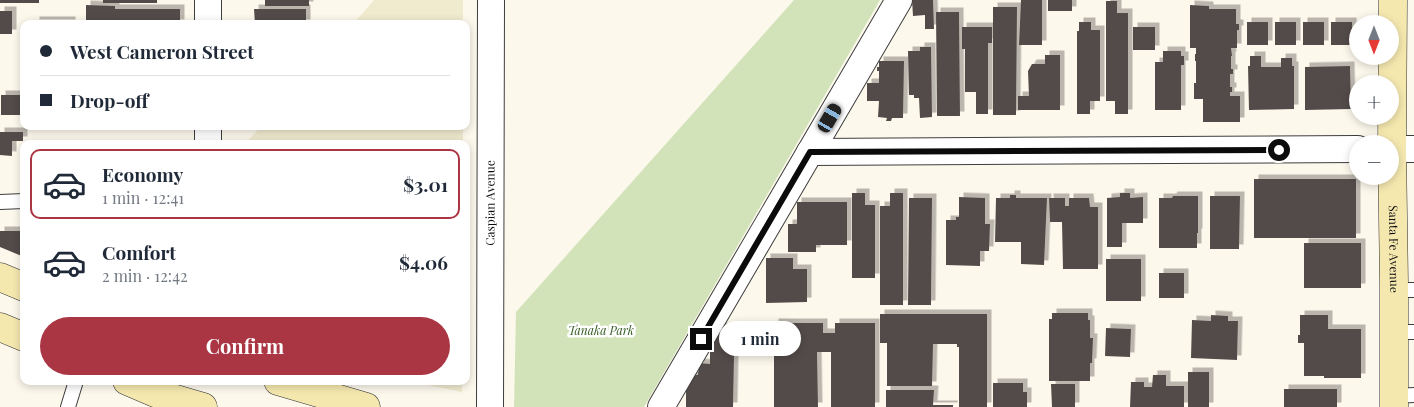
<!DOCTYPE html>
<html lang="en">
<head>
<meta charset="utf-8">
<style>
	body { margin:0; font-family:"Playfair Display",serif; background:#f2f2f3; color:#1f2937; height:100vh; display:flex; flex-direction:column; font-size:19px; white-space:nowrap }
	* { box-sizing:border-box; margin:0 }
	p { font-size:16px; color:#747a83 }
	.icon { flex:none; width:28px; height:28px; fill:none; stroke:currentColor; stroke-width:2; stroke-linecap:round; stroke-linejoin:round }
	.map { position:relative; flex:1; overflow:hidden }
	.drawer { position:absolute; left:20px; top:140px; width:450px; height:245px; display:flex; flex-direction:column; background:#fff; border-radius:10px; box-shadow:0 2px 8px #0003 }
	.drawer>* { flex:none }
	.hud { position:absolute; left:20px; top:20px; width:450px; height:110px; border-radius:10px; box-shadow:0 2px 8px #0003; display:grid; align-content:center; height:110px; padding:0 20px; background:#fff }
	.needle { width:32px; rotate:180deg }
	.fabs { position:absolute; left:1349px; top:15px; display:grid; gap:10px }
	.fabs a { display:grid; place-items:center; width:50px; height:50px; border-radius:50%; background:#fff; box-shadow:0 2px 8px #0003; font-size:25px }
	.end { position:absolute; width:22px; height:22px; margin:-11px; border:6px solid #0b0b0b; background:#fff; box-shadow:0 0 0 2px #fff }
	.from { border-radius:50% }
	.bubble { position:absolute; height:35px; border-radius:18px; background:#fff; box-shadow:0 2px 8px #0003; font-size:16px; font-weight:700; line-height:35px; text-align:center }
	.car { position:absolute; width:15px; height:30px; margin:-15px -8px; border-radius:6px; box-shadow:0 0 4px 1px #0007; background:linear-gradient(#222 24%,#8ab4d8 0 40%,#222 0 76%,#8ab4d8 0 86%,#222 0) }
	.hud b { display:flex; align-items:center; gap:18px; height:48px; font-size:19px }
	.hud b+b { border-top:1px solid #e0e1e3 }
	.hud i { width:12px; height:12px; background:#1f2937 }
	ul { padding:9px 0 0; list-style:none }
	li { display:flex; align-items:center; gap:15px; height:70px; margin:0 10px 8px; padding:0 10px; border:2px solid transparent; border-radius:10px }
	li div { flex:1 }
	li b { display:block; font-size:19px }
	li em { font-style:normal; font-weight:700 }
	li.current { border-color:#aa3543 }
	li>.icon { width:45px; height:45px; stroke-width:1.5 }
	.button { display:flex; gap:10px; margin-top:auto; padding:10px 20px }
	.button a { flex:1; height:58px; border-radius:30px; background:#aa3543; color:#fff; font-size:20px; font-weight:700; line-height:58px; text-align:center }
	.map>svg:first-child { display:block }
	.farmland { fill:#f0eacf }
	.green { fill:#d2e3ba }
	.building { fill:#534c49; filter:url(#shadow) }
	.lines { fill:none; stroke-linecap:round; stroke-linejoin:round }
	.service-casing { stroke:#3e3e3e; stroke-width:16 }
	.minor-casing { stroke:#3e3e3e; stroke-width:28 }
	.secondary-casing { stroke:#2d2d2d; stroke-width:29 }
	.service { stroke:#fff; stroke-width:14 }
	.minor { stroke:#fff; stroke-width:26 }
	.secondary { stroke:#f5e8af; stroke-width:28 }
	.route { stroke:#0b0b0b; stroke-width:6 }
	.labels { text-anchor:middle; stroke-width:5; stroke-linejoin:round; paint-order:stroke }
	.street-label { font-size:12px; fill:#0b0b0b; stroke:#fff }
	.park-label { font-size:12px; font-style:italic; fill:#345b24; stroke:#fff }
</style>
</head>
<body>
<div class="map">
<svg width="1414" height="407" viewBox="0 0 1414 407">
	<defs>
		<filter id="shadow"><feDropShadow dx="4.5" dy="-4.5" stdDeviation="0" flood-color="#0004"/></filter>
	</defs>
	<rect width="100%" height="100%" fill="#fdf8ec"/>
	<!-- farmland -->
	<path class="farmland" d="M374,0H463V24H353Z
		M261,126H463V144H245Z
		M409,381H462V393V392Z"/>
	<!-- green -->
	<path class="green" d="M794,0H880L644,407H514L516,312Z"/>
	<!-- building -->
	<path class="building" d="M0,0H39V3H0Z
		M103,0H157V3H103Z
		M265,0H309V6H265Z
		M912,0H933L934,29H925V15L913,16Z
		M1021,0H1042V45H1019Z
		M1048,0H1072V11H1048Z
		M1106,1H1117V13H1128V114H1115V101H1106Z
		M86,5L115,6V9H180V24H86Z
		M1190,5L1209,6V9H1236V24H1239V30H1237V48H1231L1232,56H1231V69H1233V74H1230V87H1232V92H1230V96H1240V122H1203V99H1194V83H1196V61H1195V54H1196V48H1190Z
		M993,7H1017L1016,115H993Z
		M254,9H306V24H255Z
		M0,11H12V34H0Z
		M936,12H959L960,116H937Z
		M35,21H71V24H35Z
		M1079,22H1091V30H1100V101H1090V114H1077V31H1079Z
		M1247,22H1268V45H1247Z
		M1275,22H1296V45H1275Z
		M1303,22H1324V45H1303Z
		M1331,22H1352L1353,45H1331Z
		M962,27H992V43H988V114H976V92H965V49H962Z
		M1133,27H1155V50H1133Z
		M920,47H931L932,117L920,118L919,98H914V95H909L908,51H920Z
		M1163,51H1181V56H1184V65H1181V110H1155V62H1163Z
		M1045,55H1060V110H1018V96H1029L1028,71L1032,64H1045Z
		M1250,56H1261V67H1281V58H1292V66H1294V109L1249,110L1248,66H1250Z
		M879,61H904L903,118H892L891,121H886L887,118L878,117L879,101H867V83H879V71H877V67H879Z
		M1350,66L1351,109L1305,110V67Z
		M1,95H24V115H1Z
		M0,132H23V141H12V156L0,155Z
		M1254,179H1356V238H1254Z
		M852,193H865V205H875V278H852Z
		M890,193H903V305H880V206H890Z
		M1120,193H1130V198L1143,197V223H1122V247H1107V198L1120,197Z
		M1010,195H1016V198H1047L1044,265L1021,264V242H995L996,198H1010Z
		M1173,196H1198V233H1197V248H1159V198H1172Z
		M1210,196H1240L1239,249H1210Z
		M959,197L985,198V224H990L989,251H980V266L946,265V220H956V217H959Z
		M909,198H932L931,305H908Z
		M1049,198H1065V206H1069V198H1089L1090,207H1098V269H1063L1062,222H1050Z
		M797,202H847V245H816V252H788V224H797Z
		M0,231H24V257L0,247Z
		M1304,243H1361V288H1304Z
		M766,258H793V269H807V302L766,303Z
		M1106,259H1141V301H1106Z
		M1159,273H1184V298H1159Z
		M1052,313H1088V320H1090V338H1093L1092,363H1090V381H1049V319H1052Z
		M880,314H987V407H959V347H957V344H933L932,386H887V343H880Z
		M1211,315L1228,316V321H1238L1237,360L1191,358L1192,320L1211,321Z
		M1300,315H1328V329H1361V378H1324V376H1304V343H1298V335H1300Z
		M774,323H823V333H835V323H875V407H831V352H817L818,407H774Z
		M720,326L743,340L734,356L733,407H686V387L693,375H698L699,363L710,364V342Z
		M1106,328L1131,329L1130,357L1105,356Z
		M1188,372H1209V407H1188Z
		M1153,375H1166V386H1184V407H1130L1131,382H1144V387H1152Z
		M993,383H1023V392H1027V407H993Z
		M1051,384H1075V407H1052Z
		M1284,389H1337V407H1284Z
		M886,390H934L933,405H953V407H886Z"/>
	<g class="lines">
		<!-- service casing -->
		<g class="service-casing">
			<path id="service" d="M0,202L24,201
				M1394,290H1414
				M1394,332H1414
				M1394,396L1414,395
				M68,407L76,381"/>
		</g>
		<!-- minor casing -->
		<g class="minor-casing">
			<g id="minor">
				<path d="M208,24V0"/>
				<path d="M208,144V126"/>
				<path d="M1390,149H1414"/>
				<path d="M810,152L1358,149"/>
				<path id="s1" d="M490,407L491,0"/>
				<path d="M661,407L899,0"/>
			</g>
		</g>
		<!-- secondary casing -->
		<g class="secondary-casing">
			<g id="secondary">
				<path id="s2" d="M1393,0L1392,149L1394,284V407"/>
				<path d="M0,277L24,287"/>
				<path d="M0,327L24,337"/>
				<path d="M127,381L155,393L203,407"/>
				<path d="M278,381L366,407"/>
			</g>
		</g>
		<!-- service -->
		<use href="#service" class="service"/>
		<!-- minor -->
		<use href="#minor" class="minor"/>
		<!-- secondary -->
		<use href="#secondary" class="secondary"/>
	</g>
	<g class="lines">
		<!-- route -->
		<path class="route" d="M701,339L810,152L1279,150"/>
	</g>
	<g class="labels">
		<!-- street labels -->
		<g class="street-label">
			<text dy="4" stroke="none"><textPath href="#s1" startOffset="204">Caspian Avenue</textPath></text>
			<text dy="4" stroke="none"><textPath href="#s2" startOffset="249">Santa Fe Avenue</textPath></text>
		</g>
		<!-- park labels -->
		<g class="park-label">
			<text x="601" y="335">Tanaka Park</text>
		</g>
	</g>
</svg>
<div class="fabs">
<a><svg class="needle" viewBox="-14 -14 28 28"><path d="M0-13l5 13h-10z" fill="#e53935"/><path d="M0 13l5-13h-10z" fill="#747a83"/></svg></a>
<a>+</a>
<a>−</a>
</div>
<i class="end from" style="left:1279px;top:150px"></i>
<i class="end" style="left:701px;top:339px"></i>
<div class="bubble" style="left:719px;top:321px;width:82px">1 min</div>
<i class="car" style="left:830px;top:118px;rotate:30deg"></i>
<div class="hud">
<b><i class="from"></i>West Cameron Street</b>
<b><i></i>Drop-off</b>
</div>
<section class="drawer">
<ul>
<li class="current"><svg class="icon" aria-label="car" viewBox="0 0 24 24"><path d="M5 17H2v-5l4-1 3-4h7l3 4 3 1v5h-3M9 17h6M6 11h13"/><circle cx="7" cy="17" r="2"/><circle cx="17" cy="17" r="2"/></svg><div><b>Economy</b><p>1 min · 12:41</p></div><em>$3.01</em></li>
<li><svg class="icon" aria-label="car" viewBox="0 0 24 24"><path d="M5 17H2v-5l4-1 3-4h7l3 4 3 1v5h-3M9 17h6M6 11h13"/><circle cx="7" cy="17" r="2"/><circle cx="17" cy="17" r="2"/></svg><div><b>Comfort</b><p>2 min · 12:42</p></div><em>$4.06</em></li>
</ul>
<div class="button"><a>Confirm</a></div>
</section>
</div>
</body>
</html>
